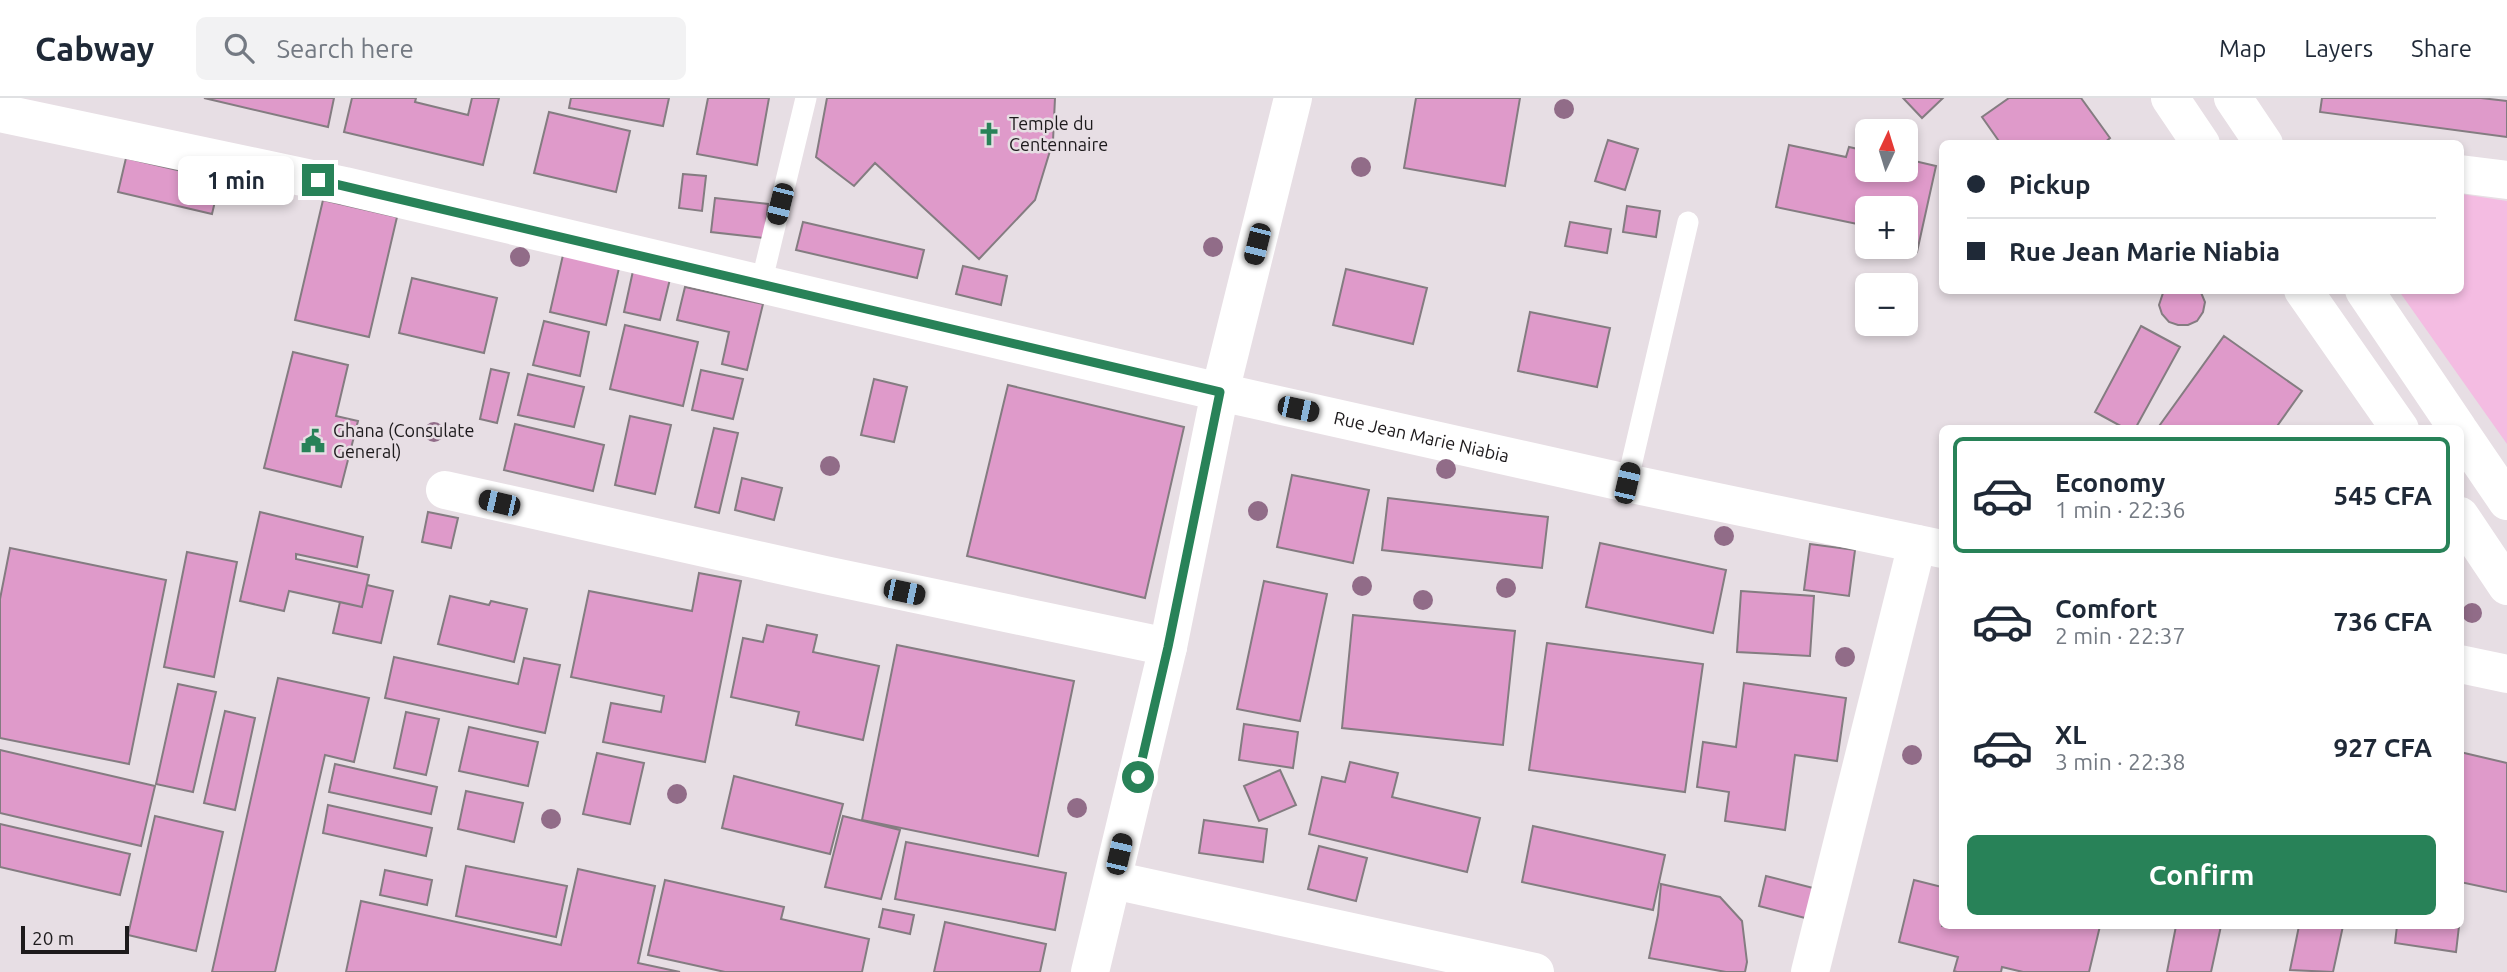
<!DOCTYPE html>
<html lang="en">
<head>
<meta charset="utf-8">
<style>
	body { margin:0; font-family:Ubuntu,sans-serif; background:#f2f2f3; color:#1f2937; height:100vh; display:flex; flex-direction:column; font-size:26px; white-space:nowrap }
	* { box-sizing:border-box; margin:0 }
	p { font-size:23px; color:#747a83 }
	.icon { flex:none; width:38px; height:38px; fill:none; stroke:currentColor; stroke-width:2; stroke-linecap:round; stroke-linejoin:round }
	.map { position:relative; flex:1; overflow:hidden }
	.details { position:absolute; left:1939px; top:327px; width:525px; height:504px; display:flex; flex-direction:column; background:#fff; border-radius:10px; box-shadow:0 4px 10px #0003 }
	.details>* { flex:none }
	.banner { position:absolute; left:1939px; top:42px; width:525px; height:154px; border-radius:10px; box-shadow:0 4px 10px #0003; display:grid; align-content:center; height:154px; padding:0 28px; background:#fff }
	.needle { width:46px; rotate:4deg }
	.controls { position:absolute; left:1855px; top:21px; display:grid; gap:14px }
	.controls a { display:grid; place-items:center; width:63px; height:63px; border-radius:10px; background:#fff; box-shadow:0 4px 10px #0003; font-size:35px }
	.scale { position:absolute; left:21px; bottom:18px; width:108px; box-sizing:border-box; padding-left:7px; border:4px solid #1d1a1c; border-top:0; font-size:19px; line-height:24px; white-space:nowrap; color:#1d1a1c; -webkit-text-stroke:5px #e7dee4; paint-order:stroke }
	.end { position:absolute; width:32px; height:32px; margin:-16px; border:9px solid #288258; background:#fff; box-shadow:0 0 0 4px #fff }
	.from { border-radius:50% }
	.bubble { position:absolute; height:49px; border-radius:10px; background:#fff; box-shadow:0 4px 10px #0003; font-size:23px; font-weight:700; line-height:49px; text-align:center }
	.car { position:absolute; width:21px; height:42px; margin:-21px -10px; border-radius:9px; box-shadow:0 0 5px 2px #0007; background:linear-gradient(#222 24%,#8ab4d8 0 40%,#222 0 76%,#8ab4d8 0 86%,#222 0) }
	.banner b { display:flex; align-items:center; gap:24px; height:66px; font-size:26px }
	.banner b+b { border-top:2px solid #e0e1e3 }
	.banner i { width:18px; height:18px; background:#1f2937 }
	ul { padding:12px 0 0; list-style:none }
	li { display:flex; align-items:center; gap:21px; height:116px; margin:0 14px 10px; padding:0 14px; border:4px solid transparent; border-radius:10px }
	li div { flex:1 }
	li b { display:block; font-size:26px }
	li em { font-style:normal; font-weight:700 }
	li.current { border-color:#288258 }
	li>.icon { width:63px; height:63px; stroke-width:1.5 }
	.button { display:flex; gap:14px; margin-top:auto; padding:14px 28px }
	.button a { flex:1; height:80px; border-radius:10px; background:#288258; color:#fff; font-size:28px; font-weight:700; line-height:80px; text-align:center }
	header { display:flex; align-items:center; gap:42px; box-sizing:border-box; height:98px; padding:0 35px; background:#fff; border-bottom:2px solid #e0e1e3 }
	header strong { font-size:33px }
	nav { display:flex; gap:38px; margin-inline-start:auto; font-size:24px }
	.search { width:490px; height:63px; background:#f2f2f3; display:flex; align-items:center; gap:18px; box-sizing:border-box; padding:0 24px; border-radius:10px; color:#747a83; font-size:26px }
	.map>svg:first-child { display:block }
	.green { fill:#f4bce2 }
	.building { fill:#df9aca; stroke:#847c81; stroke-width:2 }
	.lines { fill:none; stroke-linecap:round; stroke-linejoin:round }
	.service { stroke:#fff; stroke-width:21 }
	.minor { stroke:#fff; stroke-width:38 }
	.tertiary { stroke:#fff; stroke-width:38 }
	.primary { stroke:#fff; stroke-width:38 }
	.tree { fill:#916c88 }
	.route { stroke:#288258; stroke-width:9 }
	.labels { text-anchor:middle; stroke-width:5; stroke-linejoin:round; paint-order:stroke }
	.poi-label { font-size:18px; fill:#1d1a1c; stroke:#e7dee4; text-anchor:start }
	.street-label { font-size:18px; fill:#1d1a1c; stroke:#e7dee4 }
</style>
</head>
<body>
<header>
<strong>Cabway</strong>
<div class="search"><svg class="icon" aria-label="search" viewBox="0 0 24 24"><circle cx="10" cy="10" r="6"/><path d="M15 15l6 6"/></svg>Search here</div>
<nav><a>Map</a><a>Layers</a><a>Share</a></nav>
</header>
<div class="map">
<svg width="2507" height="874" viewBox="0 0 2507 874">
	<rect width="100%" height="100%" fill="#e7dee4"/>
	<!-- green -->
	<path class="green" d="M2461,96L2507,103V346L2399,193L2460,192Z"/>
	<!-- building -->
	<path class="building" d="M204,0H334L328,29Z
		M352,0H416L415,4L468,17L472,0H499L483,67L344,34Z
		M571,0H669L663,28L569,10Z
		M708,0H769L757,67L697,56Z
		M827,0H1055L1053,43L1035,102L979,161L875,65L854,88L816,59Z
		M1416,0H1520L1505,88L1404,70Z
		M1903,0H1943L1922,20Z
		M2009,0H2081L2110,40L2103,46H2001L1982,19Z
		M2322,0H2481L2507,3V39L2320,14Z
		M549,14L630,33L616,94L534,75Z
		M1608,42L1638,51L1625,92L1595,83Z
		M1789,47L1846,59L1849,49L1867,53V72H1906V61L1936,68L1917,154L1893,149H1906V110H1867V128L1776,109Z
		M126,60L220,82L212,116L118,94Z
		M683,76L706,78L702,113L679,110Z
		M715,100L768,106L765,140L711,134Z
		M323,102L397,119L369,239L295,222Z
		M1627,108L1660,113L1656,139L1623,134Z
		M803,124L924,152L917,180L796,152Z
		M1570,124L1611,131L1607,155L1565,148Z
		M563,157L619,170L606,227L550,214Z
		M963,168L1007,178L1001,207L956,196Z
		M1346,171L1427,190L1413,246L1333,227Z
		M633,173L670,181L660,222L624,214Z
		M412,180L497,200L484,255L399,235Z
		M685,189L763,206L747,272L722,266L729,234L677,222Z
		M2164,192H2200L2205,204L2203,214L2197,223L2188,227H2178L2169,224L2162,216L2159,207Z
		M1530,214L1610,230L1597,289L1518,273Z
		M544,223L589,234L580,278L533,267Z
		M625,227L698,244L683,308L610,291Z
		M2141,228L2180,249L2135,331H2126L2095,314Z
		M2224,238L2302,293L2275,331H2157Z
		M293,254L348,267L336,318L358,323L341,389L264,370Z
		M491,271L509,275L497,325L480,321Z
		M701,272L743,281L733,321L692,312Z
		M528,276L584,289L574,329L518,317Z
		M874,281L907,289L894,344L861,337Z
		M1008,287L1184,329L1145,500L967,458Z
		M630,318L671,327L655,396L615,387Z
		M515,326L604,347L593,393L504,372Z
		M714,330L738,335L719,415L695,409Z
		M1292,377L1369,392L1353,465L1277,449Z
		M742,380L782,390L774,422L735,412Z
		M1388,400L1548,419L1542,470L1382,452Z
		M260,414L363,439L357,469L296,456V461L369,477L362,509L289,493L284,513L240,503Z
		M428,414L458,420L451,450L422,444Z
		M1600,445L1726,472L1713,535L1586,509Z
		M1810,446L1855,452L1849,498L1804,492Z
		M10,450L166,482L129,666L0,640V501Z
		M187,454L237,464L214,579L164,569Z
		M699,475L741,483L705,664L603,644L611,605L661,614L664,598L571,579L589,493L692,513Z
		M1264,483L1327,496L1300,623L1237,611Z
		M367,487L393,493L381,545L333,535L340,504L362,509Z
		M1741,493L1814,498L1810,558L1737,554Z
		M450,498L489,507L491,503L527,511L514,564L438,546Z
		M1353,517L1515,533L1503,647L1342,630Z
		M767,527L817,537L813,554L879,568L863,642L796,627L799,614L731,599L743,540L763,544Z
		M1547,545L1703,566L1685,694L1529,672Z
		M897,547L1074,583L1038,758L862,722Z
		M394,559L518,586L524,560L560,567L545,635L385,600Z
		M278,580L369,600L354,664L325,657L275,874H212Z
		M1744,585L1846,600L1837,663L1795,657L1785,732L1725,723L1729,694L1697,689L1703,644L1736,649Z
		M178,586L216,594L193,694L156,686Z
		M225,613L255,620L235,712L204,705Z
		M406,614L439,621L426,677L394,670Z
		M1244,626L1298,634L1293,670L1239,662Z
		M469,629L538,644L528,688L459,673Z
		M0,652L155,688L141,748L0,715Z
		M2460,654L2507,665V794L2460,784Z
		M597,655L644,665L630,726L583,716Z
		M1350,664L1398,675L1392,699L1480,720L1467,774L1309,736L1322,679L1345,684Z
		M335,666L437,689L431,716L329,694Z
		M1280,672L1296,707L1259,723L1244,688Z
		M734,678L843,706L830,756L722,730Z
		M466,693L523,705L514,744L458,731Z
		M328,707L432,730L426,758L323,735Z
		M155,718L223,734L196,853L128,837Z
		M843,718L900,732L881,801L825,789Z
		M1204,722L1267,731L1263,764L1199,755Z
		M0,726L130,756L120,797L0,769Z
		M1533,728L1665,757L1653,812L1522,784Z
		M906,744L1066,775L1055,832L895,801Z
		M1319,748L1367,760L1356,803L1308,791Z
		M466,768L567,788L556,839L456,818Z
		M578,771L655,788L638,865L680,874H346L361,803L561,847Z
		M385,772L432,782L427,807L380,797Z
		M1766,778L1817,791L1809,821L1759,808Z
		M665,782L784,809L781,821L869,841L862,874H725L648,857Z
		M1914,782L1942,789V828H2100L2089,874H2023L2002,869L2001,874H1957L1954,873L1958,859L1899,844Z
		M1661,786L1720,799L1742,823L1747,864L1745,874H1726L1649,860L1658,817Z
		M883,811L914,817L910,836L879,829Z
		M945,824L1046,846L1040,874H934Z
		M2176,828H2221L2211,874H2167Z
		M2299,828H2343L2333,874L2290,872Z
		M2397,828H2459L2456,854L2395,845Z"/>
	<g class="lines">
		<!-- service -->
		<path class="service" d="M761,186L806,0
			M1627,385L1688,124"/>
		<!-- minor -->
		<g class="minor">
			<path id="s1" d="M0,15L345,88L1220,294L1627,385L1942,451"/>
			<path d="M445,392L825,477L1168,549"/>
			<path d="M2460,566L2507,576"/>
			<path d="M1113,782L1535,874"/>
			<path d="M1810,874L1917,446"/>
		</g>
		<!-- tertiary -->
		<path class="tertiary" d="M2460,76L2507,82
			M1090,874L1168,549L1220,294L1293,0"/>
		<!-- primary -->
		<path class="primary" d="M2170,0L2201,46
			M2233,0L2264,46
			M2303,192L2400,331
			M2364,192L2458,331
			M2460,334L2507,403
			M2460,418L2507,488"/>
	</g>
	<!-- trees -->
	<g class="tree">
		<circle cx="1564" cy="11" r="10"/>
		<circle cx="1361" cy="69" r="10"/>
		<circle cx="1213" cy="149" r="10"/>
		<circle cx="520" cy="159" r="10"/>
		<circle cx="434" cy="334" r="10"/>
		<circle cx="830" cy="368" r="10"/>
		<circle cx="1446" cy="371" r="10"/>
		<circle cx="1258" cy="413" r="10"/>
		<circle cx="1724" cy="438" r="10"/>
		<circle cx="1362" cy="488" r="10"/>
		<circle cx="1506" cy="490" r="10"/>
		<circle cx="1423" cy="502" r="10"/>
		<circle cx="2472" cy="515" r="10"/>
		<circle cx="1845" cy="559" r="10"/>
		<circle cx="1912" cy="657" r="10"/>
		<circle cx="677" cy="696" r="10"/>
		<circle cx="1077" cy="710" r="10"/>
		<circle cx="551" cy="721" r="10"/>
	</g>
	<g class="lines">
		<!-- route -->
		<path class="route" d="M318,82L1220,294L1168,549L1138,679"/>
	</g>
	<!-- icons -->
	<defs>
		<g id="church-bare" transform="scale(1.89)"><path d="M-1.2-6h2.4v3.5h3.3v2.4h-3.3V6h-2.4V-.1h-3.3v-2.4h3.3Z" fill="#288258" stroke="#e7dee4" stroke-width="2.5" paint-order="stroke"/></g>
		<g id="civic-bare" transform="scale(1.89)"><path d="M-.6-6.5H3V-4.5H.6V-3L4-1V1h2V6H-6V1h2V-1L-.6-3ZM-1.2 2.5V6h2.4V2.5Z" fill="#288258" stroke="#e7dee4" stroke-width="2.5" paint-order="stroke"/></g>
	</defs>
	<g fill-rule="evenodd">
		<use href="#church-bare" x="989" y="36"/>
		<use href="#civic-bare" x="313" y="343"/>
	</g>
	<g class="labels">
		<!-- poi labels -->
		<g class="poi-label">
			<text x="1009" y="32">Temple du<tspan x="1009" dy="21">Centennaire</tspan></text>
			<text x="333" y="339">Ghana (Consulate<tspan x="333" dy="21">General)</tspan></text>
		</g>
		<!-- street labels -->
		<g class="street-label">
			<text dy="6" stroke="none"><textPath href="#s1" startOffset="1458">Rue Jean Marie Niabia</textPath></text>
		</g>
	</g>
</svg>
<div class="controls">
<a><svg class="needle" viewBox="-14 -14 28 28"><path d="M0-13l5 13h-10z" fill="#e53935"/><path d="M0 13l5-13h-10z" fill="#747a83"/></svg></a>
<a>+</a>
<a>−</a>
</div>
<div class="scale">20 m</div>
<i class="end from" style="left:1138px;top:679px"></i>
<i class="end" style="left:318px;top:82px"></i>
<div class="bubble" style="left:178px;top:58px;width:116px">1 min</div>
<i class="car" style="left:780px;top:106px;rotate:194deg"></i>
<i class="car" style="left:1257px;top:146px;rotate:194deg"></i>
<i class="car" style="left:1298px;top:311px;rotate:102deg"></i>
<i class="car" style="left:1627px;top:385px;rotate:13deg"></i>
<i class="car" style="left:499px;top:405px;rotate:283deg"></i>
<i class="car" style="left:904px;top:494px;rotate:102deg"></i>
<i class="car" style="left:1119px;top:756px;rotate:13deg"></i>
<div class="banner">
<b><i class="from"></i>Pickup</b>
<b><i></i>Rue Jean Marie Niabia</b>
</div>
<section class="details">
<ul>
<li class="current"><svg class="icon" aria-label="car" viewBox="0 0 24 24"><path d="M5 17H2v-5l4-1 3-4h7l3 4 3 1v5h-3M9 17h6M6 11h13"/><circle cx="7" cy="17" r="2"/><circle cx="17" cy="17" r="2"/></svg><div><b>Economy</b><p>1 min · 22:36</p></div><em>545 CFA</em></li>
<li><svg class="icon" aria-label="car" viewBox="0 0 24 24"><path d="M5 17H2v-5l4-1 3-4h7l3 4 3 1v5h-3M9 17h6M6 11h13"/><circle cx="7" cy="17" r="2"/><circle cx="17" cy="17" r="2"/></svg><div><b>Comfort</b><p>2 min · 22:37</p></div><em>736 CFA</em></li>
<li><svg class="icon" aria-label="car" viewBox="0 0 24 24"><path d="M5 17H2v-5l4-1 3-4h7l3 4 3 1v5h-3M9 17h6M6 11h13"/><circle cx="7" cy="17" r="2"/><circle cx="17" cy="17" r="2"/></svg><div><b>XL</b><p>3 min · 22:38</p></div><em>927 CFA</em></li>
</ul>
<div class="button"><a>Confirm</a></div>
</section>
</div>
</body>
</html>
